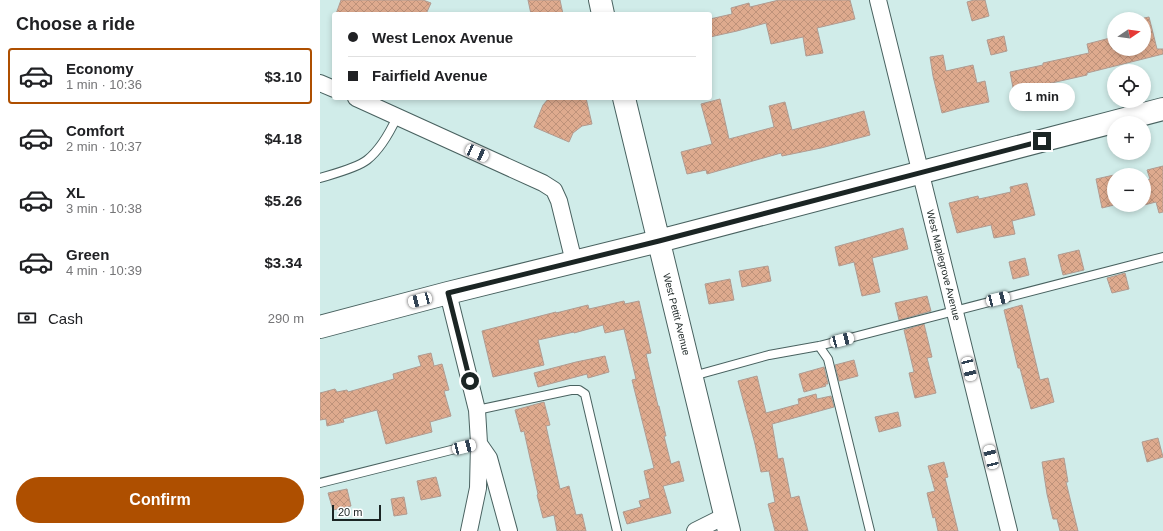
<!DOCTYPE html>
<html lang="en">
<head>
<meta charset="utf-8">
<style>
	body { margin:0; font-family:Arial,sans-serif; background:#f2f2f2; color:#202124; height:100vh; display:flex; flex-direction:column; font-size:15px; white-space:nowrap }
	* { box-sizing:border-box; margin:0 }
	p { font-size:13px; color:#757577 }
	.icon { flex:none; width:22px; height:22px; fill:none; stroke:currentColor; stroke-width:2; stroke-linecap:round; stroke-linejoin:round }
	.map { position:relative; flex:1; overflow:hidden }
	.drawer { display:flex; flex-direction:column; background:#fff; width:320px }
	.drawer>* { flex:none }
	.top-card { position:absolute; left:12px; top:12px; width:380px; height:88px; border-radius:4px; box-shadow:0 2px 6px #0003; display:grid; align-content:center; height:88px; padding:0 16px; background:#fff }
	.needle { width:26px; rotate:77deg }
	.buttons { position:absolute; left:787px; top:12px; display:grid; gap:8px }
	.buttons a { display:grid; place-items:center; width:44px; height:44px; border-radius:50%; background:#fff; box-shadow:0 2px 6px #0003; font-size:20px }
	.scale { position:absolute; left:12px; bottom:10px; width:49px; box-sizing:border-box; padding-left:4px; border:2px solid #1b2524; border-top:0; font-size:11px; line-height:14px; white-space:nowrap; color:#1b2524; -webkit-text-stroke:3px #fff; paint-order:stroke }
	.end { position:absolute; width:18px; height:18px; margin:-9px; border:5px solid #1b2524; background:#fff; box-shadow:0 0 0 2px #fff }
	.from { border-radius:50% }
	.bubble { position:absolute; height:28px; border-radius:14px; background:#fff; box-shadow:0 2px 6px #0003; font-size:13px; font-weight:700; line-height:28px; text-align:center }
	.car { position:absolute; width:12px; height:24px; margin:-12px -6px; border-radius:5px; box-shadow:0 0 3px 1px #0007; background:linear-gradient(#fff 24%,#345 0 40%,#fff 0 76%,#345 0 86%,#fff 0) }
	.top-card b { display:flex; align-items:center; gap:14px; height:38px; font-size:15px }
	.top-card b+b { border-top:1px solid #e0e0e0 }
	.top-card i { width:10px; height:10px; background:#202124 }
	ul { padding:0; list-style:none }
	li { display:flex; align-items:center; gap:12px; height:56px; margin:0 8px 6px; padding:0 8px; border:2px solid transparent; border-radius:4px }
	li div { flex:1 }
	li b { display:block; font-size:15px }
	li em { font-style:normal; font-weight:700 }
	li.current { border-color:#ae4f00 }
	li>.icon { width:36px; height:36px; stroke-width:1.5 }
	h2 { padding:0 16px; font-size:18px; line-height:48px }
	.pay { display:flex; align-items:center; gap:10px; height:44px; padding:0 16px; font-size:15px }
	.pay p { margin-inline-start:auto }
	.primary-button { display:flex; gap:8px; margin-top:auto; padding:8px 16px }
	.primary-button a { flex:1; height:46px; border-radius:24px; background:#ae4f00; color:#fff; font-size:16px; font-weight:700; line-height:46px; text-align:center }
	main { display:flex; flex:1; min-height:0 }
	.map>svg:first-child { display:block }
	.building { fill:url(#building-cross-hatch); stroke:#b09b91 }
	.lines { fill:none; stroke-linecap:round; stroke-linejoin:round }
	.lane-casing { stroke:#496260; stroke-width:10 }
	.street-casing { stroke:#496260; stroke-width:18 }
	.secondary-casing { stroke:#496260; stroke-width:24 }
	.lane { stroke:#fff; stroke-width:8 }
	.street { stroke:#fff; stroke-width:16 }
	.secondary { stroke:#fff; stroke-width:22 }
	.route { stroke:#1b2524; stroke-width:5 }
	.labels { text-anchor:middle; stroke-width:3.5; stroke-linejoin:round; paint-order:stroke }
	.street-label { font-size:10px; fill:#1b2524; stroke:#fff }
</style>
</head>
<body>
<main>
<section class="drawer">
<h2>Choose a ride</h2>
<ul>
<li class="current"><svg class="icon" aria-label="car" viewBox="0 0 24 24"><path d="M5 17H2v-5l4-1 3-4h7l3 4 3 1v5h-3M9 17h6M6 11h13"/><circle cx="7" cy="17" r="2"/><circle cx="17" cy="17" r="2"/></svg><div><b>Economy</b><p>1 min · 10:36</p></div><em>$3.10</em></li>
<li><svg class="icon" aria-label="car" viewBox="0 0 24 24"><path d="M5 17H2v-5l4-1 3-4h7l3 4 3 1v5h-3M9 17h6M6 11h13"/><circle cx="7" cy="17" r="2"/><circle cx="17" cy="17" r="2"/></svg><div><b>Comfort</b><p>2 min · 10:37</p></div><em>$4.18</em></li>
<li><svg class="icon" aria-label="car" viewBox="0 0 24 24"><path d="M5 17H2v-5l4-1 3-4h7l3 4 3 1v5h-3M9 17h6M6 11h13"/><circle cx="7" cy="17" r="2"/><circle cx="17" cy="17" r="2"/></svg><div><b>XL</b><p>3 min · 10:38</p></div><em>$5.26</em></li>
<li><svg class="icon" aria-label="car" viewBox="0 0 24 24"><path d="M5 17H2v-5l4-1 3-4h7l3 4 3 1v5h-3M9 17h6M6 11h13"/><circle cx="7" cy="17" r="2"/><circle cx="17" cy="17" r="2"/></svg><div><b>Green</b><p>4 min · 10:39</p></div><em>$3.34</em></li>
</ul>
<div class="pay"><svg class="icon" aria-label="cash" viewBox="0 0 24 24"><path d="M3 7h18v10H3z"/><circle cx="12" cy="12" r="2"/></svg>Cash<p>290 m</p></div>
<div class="primary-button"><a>Confirm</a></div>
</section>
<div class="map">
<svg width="843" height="531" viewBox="0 0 843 531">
	<defs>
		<pattern id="building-cross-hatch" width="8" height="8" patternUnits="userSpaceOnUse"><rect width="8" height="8" fill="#deaa8e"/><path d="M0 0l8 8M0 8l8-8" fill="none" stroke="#be927a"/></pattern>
	</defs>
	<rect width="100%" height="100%" fill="#d0ece9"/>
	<!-- building -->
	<path class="building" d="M21,0H103L111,3L106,14H16Z
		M208,0H240L243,14H211Z
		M459,0H530L535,19L497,28L503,53L486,56L483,37L451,44L446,23L417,31L390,37V19L412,14L411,8L429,3L430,7Z
		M654,0H665L669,16L652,21L647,2Z
		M829,17L837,49H843V54L767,73V75L718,86L719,88L694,93L690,72L723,65V63L769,53L767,44L790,38L793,49H824V18Z
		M684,36L687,51L671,55L667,40Z
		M623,55L626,71L653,65L657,83L665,81L669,102L640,108L622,113L613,76L610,57Z
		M229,98H266L272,124L262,126L253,133L249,142L214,127L223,105Z
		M400,99L409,139L454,127L449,106L465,102L472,130L544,111L550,135L501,148L462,156L461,153L387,174L386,170L367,174L361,152L392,144L381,104Z
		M843,166V212L839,213L836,202L824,205V181L830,179L827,170Z
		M794,175V205L782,208L776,179Z
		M707,183L715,215L692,221L695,234L674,238L671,225L637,233L629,203L658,196L659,199L691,192L690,187Z
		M583,228L588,249L552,258L560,292L542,296L534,262L519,266L515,247Z
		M759,250L764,270L743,275L738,255Z
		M705,258L709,275L693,279L689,262Z
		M448,266L451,281L422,287L419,271Z
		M805,273L809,289L792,293L787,278Z
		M410,279L414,300L389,304L385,284Z
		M607,296L611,311L579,320L575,303Z
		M304,301L305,304L319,301L331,353L326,354L338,406H339L346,436H344L351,464L359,461L364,481L343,486L351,513L307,524L303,512L321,507L319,501L330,498L324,471L334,468L312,380L316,379L304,329L285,333L283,325L254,333V332L218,340L224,365L173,377L162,331L236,312V313L268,305L269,309Z
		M702,305L720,380L728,378L734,402L711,409L700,368H698L684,310Z
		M604,324L612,357L607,358L616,393L595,398L589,373L594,372L584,330Z
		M111,353L114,366L122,364L129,390L124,391L131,416L110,422L112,432L66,444L57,410L23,419L24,422L7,426L6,419L0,420V393L15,389L17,392L27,390L28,392L74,379L73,374L101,366L98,356Z
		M285,356L289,372L268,378L267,374L218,387L214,373L256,362Z
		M534,360L538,376L519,381L515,365Z
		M504,367L508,384H505L506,386L484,392L479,374Z
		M437,376L446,413L479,404L478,399L496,394L497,399L511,396L514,407L452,424L458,459L463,458L471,498L479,496L488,531H455L448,504L455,502L449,471L441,472L435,444L418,381Z
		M224,402L230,425L226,426L240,489L249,486L256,515L262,514L266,531H237L234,515L223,518L217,495L218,494L204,431L201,432L195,410Z
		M578,412L581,426L559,432L555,417Z
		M838,438L843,457L827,462L822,442Z
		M744,458L748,482H746L758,531H740L737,519H733L727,494L722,462Z
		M624,462L628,477L625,478L638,531H618L615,517L613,518L607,493L615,491L608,466Z
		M116,477L121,496L101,500L97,481Z
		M27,489L31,506L13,510L8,493Z
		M84,497L87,514L74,516L71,499Z"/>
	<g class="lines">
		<!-- lane casing -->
		<g class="lane-casing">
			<path id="lane" d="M0,178C13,174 37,168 47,160C61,149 70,132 77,117
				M499,346L508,359L550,531
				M373,376L449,355L499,346L843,257
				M157,410L251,390H259L265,394L297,531
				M0,483L159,443"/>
		</g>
		<!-- street casing -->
		<g class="street-casing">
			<path id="street" d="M558,0L689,531
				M0,83L14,89
				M36,98L223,183L234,190L239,201L254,262
				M128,293L157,410L159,443L158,488L149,531
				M160,445L169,458L189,531
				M375,531L405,516"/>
		</g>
		<!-- secondary casing -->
		<g class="secondary-casing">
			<path id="secondary" d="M280,0L283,14
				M304,98L409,531
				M0,327L128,293L339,241L843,109"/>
		</g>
		<!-- lane -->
		<use href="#lane" class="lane"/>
		<!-- street -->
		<use href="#street" class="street"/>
		<!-- secondary -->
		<use href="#secondary" class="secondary"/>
	</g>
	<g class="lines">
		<!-- route -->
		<path class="route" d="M150,381L128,293L339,241L722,141"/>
	</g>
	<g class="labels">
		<!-- street labels -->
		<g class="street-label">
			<text transform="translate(624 265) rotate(76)" y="4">West Maplegrove Avenue</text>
			<text transform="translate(357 314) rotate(76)" y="4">West Pettit Avenue</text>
		</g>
	</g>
</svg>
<div class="buttons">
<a><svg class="needle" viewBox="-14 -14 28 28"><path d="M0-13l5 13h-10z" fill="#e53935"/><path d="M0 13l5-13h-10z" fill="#757577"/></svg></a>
<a><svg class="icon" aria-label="locate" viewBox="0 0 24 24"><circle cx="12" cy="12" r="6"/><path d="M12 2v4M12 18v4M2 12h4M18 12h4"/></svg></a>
<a>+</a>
<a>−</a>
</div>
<div class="scale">20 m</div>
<i class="end from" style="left:150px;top:381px"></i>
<i class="end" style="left:722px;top:141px"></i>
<div class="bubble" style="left:689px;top:83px;width:66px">1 min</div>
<i class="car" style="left:157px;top:153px;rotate:114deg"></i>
<i class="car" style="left:678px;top:299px;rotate:76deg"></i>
<i class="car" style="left:100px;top:300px;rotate:255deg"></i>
<i class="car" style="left:522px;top:340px;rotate:75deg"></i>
<i class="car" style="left:649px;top:369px;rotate:166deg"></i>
<i class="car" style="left:144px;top:447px;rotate:76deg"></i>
<i class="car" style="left:671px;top:457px;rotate:346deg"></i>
<div class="top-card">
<b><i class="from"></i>West Lenox Avenue</b>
<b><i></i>Fairfield Avenue</b>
</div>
</div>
</main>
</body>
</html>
